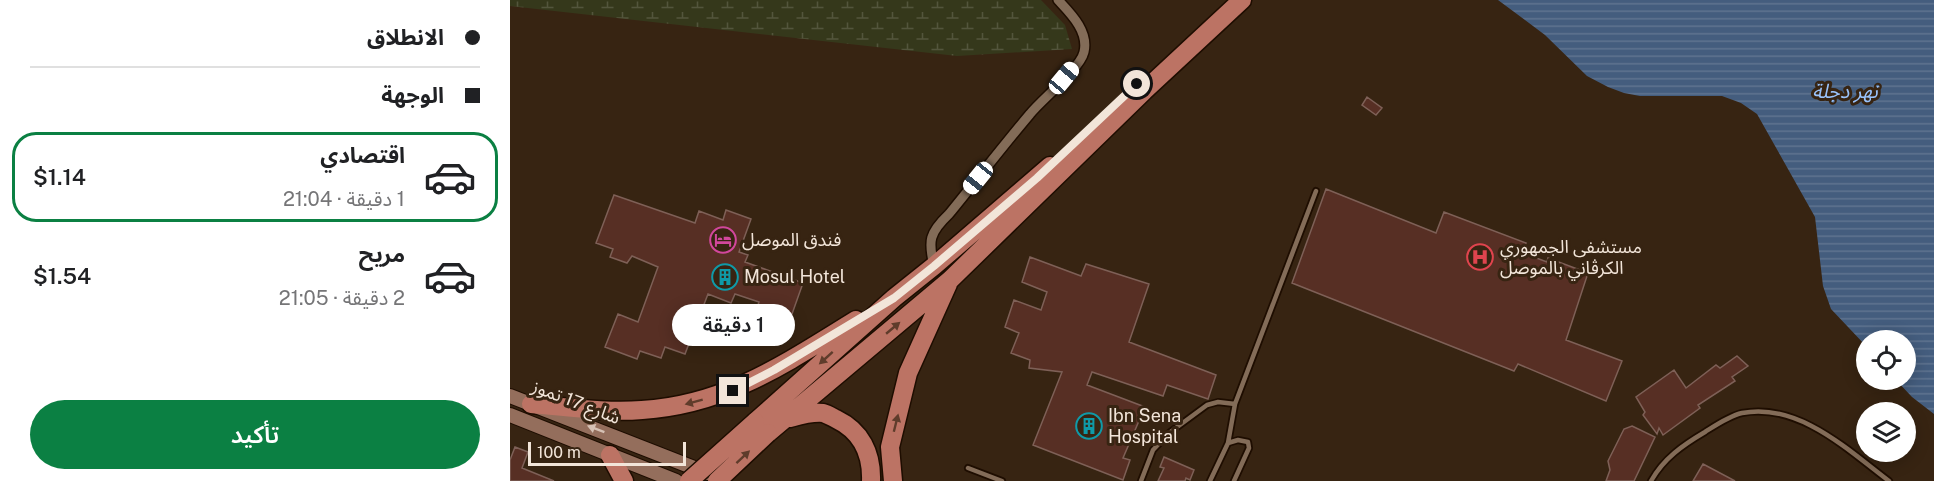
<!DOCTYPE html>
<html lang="ar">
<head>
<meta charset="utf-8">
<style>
	body { margin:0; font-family:"Public Sans","Noto Sans Arabic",sans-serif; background:#f6f6f6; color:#202124; direction:rtl; height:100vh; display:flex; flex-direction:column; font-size:22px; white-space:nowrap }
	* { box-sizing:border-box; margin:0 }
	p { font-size:20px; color:#757577 }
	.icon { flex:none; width:33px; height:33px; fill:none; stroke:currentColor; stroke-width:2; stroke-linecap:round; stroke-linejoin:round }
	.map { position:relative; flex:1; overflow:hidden; direction:ltr }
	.details { display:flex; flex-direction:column; background:#fff; width:510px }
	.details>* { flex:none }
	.hud { display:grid; align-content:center; height:132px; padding:0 30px; background:#fff }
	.buttons { position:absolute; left:1346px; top:330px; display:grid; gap:12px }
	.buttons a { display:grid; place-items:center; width:60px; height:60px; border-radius:50%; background:#fff; box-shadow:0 3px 15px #0003; font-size:30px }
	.scale { position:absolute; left:18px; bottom:15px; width:158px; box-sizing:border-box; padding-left:6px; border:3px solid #f2e5d9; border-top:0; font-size:16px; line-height:21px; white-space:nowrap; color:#f2e5d9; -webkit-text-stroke:4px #372412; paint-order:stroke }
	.end { position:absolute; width:27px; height:27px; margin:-14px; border:8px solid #f2e5d9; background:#111; box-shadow:0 0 0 3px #111 }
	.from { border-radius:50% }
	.bubble { position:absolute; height:42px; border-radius:21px; background:#fff; box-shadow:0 3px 15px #0003; font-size:20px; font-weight:600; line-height:42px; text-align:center; direction:rtl }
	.car { position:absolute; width:18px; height:36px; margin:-18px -9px; border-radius:8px; box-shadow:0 0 4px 2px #0007; background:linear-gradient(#fff 24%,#345 0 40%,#fff 0 76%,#345 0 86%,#fff 0) }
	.hud b { display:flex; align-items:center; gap:21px; height:57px; font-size:22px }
	.hud b+b { border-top:2px solid #e0e0e0 }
	.hud i { width:15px; height:15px; background:#202124 }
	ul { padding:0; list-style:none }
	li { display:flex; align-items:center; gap:18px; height:90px; margin:0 12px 9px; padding:0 18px; border:3px solid transparent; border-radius:24px }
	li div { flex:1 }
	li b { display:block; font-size:22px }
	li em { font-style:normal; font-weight:600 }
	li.active { border-color:#0b8043 }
	li>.icon { width:54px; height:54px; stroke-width:1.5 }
	.cta { display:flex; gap:12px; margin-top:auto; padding:12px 30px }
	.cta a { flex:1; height:69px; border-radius:36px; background:#0b8043; color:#fff; font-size:24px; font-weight:600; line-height:69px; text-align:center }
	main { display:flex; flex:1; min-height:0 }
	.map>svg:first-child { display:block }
	.wetland { fill:url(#wetland-marsh) }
	.water { fill:url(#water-rules) }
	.building { fill:#572f24; stroke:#7e6057; stroke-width:1.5 }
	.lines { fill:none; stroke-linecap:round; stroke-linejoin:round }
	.lane-casing { stroke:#1e0d00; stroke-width:8 }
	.street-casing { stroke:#1e0d00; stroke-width:12 }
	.secondary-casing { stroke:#1e0d00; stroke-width:16 }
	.highway-casing { stroke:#1e0d00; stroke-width:21 }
	.lane { stroke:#836c58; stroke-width:4.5 }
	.street { stroke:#836c58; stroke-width:9 }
	.secondary { stroke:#946e5c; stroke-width:14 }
	.highway { stroke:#bc7364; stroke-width:18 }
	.highway-bridge-casing { stroke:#1e0d00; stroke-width:21; stroke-linecap:butt }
	.highway-bridge { stroke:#bc7364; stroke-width:18 }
	.oneway { fill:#5f3c2b }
	.oneway2 { fill:#d6c1b4 }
	.route { stroke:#f2e5d9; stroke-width:8 }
	.labels { text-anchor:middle; stroke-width:6; stroke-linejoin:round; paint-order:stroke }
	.poi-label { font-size:18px; fill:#f2e5d9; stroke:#372412; text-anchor:start }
	.street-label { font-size:18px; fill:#f2e5d9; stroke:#372412 }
	.water-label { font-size:20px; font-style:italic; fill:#9ac3fb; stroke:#372412 }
</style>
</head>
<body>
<main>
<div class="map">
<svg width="1424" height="481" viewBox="0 0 1424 481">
	<defs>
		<pattern id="wetland-marsh" width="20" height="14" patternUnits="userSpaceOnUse" patternTransform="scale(1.5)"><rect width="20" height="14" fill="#35381b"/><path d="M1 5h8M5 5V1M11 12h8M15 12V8" fill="none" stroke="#53553c"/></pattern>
		<pattern id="water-rules" width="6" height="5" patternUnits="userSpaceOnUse" patternTransform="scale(1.5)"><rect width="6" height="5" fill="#445d7e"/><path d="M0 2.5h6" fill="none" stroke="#5f7490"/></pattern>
	</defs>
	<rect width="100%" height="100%" fill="#372412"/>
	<!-- wetland -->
	<path class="wetland" d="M0,0H531L555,25L562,49L447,56L0,6Z"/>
	<!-- water -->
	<path class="water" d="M988,0H1424V414L1402,397L1386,380H1395V340H1356V346L1321,309L1313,286L1305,217L1247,114L1231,103L1212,96H1130L1114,93L1098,87L1077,76L1035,35Z"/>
	<!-- building -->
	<path class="building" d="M857,97L872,108L866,115L852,105Z
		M816,189L926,233L934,212L1016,243L1013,253L1037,262L1038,258L1078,273L1056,340L1112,361L1096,401L1008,364L1004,371L782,283Z
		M104,195L185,223L189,211L213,220L216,210L241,219L229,252L238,255L235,262L293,283L282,314L258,305L252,320L244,317L249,302L225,294L221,303L198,294L175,354L155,347L151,358L130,351L127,359L95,347L108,314L128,322L148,267L122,256L117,263L100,257L103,249L86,243Z
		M520,257L571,276L576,264L639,284L619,342L706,375L698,399L657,385L653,396L582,372L577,385L635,407L613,458L620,460L613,480L523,445L552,372L519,368L520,360L501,353L509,333L495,327L504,300L531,310L537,292L512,282Z
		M1227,356L1238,366L1222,377L1225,381L1188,405L1190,408L1153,435L1149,428L1147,434L1133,415L1135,412L1126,397L1164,370L1176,388L1206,365L1210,368Z
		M1122,426L1145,437L1124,481H1096L1100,470L1098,461L1114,429Z
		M5,447L18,452L12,468L44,481H0V460Z
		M654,457L684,470L680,480L676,478L675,481H648L654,468L650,467Z
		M1193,464L1225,481H1183Z"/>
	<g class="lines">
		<!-- lane casing -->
		<g class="lane-casing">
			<path id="lane" d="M718,443L725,404L806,191
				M458,468L492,481
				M631,481L643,450L659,433L697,405L708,402L725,404
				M700,481L718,443L728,440L738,442L739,448L724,481
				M1141,481C1154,458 1173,445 1195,432C1206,425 1219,416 1232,413C1288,402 1338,450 1379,481"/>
		</g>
		<!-- street casing -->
		<g class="street-casing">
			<path id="street" d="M424,266C418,241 419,233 439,214C466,181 492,147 520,114C532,99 570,69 574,52C579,31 560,13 548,0"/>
		</g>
		<!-- secondary casing -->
		<g class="secondary-casing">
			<path id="secondary" d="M0,396L197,473
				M0,415L166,481"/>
		</g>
		<!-- highway casing -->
		<g class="highway-casing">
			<path id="highway" d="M21,404C58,407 95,413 132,410C216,405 276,363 346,320
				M280,418C291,415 301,412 313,413C317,414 322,417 326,419C351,431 362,453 361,481
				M245,422L384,298L424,266L540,166
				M258,433L440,280L634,91L732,0
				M100,455L114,481
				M383,481L380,447L398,373L438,284"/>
		</g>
		<!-- lane -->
		<use href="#lane" class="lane"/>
		<!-- street -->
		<use href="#street" class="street"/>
		<!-- secondary -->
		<use href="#secondary" class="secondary"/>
		<!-- highway -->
		<use href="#highway" class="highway"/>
		<!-- highway-bridge casing -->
		<g class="highway-bridge-casing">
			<path id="highway-bridge" d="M179,481L245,422
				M207,481L258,433"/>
		</g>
		<!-- highway-bridge -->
		<use href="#highway-bridge" class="highway-bridge"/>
	</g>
	<!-- one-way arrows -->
	<defs><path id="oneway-solid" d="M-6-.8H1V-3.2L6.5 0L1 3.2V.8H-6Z" transform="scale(1.5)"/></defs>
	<g class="oneway">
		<use href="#oneway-solid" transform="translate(383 328) rotate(-40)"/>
		<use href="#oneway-solid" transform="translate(316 358) rotate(138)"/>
		<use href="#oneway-solid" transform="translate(184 402) rotate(165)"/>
		<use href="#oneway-solid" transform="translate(386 423) rotate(-76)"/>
		<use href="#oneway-solid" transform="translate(233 457) rotate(-43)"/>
	</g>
	<use class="oneway2" href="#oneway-solid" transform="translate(86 429) rotate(-159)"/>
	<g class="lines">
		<!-- route -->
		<path class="route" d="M223,391L264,370L384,298L424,266L527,178L627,84"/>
	</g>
	<!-- icons -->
	<defs>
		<g id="hotel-ring" transform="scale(1.35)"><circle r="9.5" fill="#372412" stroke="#d1479c" stroke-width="1.5"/><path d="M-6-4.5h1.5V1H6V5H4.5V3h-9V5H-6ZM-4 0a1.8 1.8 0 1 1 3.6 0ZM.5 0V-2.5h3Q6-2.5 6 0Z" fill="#d1479c"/></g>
		<g id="hospital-ring" transform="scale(1.35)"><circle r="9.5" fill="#372412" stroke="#e0444e" stroke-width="1.5"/><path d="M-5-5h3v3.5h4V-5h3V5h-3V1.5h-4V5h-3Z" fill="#e0444e"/></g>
		<g id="building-ring" transform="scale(1.35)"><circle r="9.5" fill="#372412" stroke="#0f9aa8" stroke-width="1.5"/><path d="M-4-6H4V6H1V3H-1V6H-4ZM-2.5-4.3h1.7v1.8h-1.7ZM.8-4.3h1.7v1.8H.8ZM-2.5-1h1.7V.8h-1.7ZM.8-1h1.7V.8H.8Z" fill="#0f9aa8"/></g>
	</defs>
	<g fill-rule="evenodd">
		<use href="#hotel-ring" x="213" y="240"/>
		<use href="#hospital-ring" x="970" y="257"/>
		<use href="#building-ring" x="215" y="277"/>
		<use href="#building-ring" x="579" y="426"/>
	</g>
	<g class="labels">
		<!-- poi labels -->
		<g class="poi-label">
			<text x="232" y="246">فندق الموصل</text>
			<text x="990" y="253">مستشفى الجمهوري<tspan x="990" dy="21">الكرڤاني بالموصل</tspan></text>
			<text x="234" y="283">Mosul Hotel</text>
			<text x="598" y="422">Ibn Sena<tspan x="598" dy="21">Hospital</tspan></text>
		</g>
		<!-- street labels -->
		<g class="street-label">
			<text transform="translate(66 402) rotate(21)" y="6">شارع 17 تموز</text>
		</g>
		<!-- water labels -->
		<g class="water-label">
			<text x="1335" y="98">نهر دجلة</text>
		</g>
	</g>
</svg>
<div class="buttons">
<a><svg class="icon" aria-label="locate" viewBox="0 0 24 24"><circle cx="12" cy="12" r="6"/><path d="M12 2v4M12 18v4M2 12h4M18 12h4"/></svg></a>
<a><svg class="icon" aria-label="layers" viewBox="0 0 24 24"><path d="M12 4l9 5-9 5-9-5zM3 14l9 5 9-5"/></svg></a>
</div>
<div class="scale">100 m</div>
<i class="end from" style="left:627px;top:84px"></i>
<i class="end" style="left:223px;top:391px"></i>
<div class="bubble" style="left:162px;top:304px;width:123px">1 دقيقة</div>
<i class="car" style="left:554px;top:78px;rotate:40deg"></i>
<i class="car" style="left:468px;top:178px;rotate:219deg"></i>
</div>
<section class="details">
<div class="hud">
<b><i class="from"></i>الانطلاق</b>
<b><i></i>الوجهة</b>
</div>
<ul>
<li class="active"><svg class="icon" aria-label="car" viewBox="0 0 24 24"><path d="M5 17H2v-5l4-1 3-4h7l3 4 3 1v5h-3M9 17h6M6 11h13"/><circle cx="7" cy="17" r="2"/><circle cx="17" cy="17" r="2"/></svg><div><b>اقتصادي</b><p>1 دقيقة · 21:04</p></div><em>$1.14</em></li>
<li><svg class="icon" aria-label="car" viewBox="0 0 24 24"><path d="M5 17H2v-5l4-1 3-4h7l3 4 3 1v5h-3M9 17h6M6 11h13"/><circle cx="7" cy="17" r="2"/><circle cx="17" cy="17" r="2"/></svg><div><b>مريح</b><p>2 دقيقة · 21:05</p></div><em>$1.54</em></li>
</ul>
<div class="cta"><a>تأكيد</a></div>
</section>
</main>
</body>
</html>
